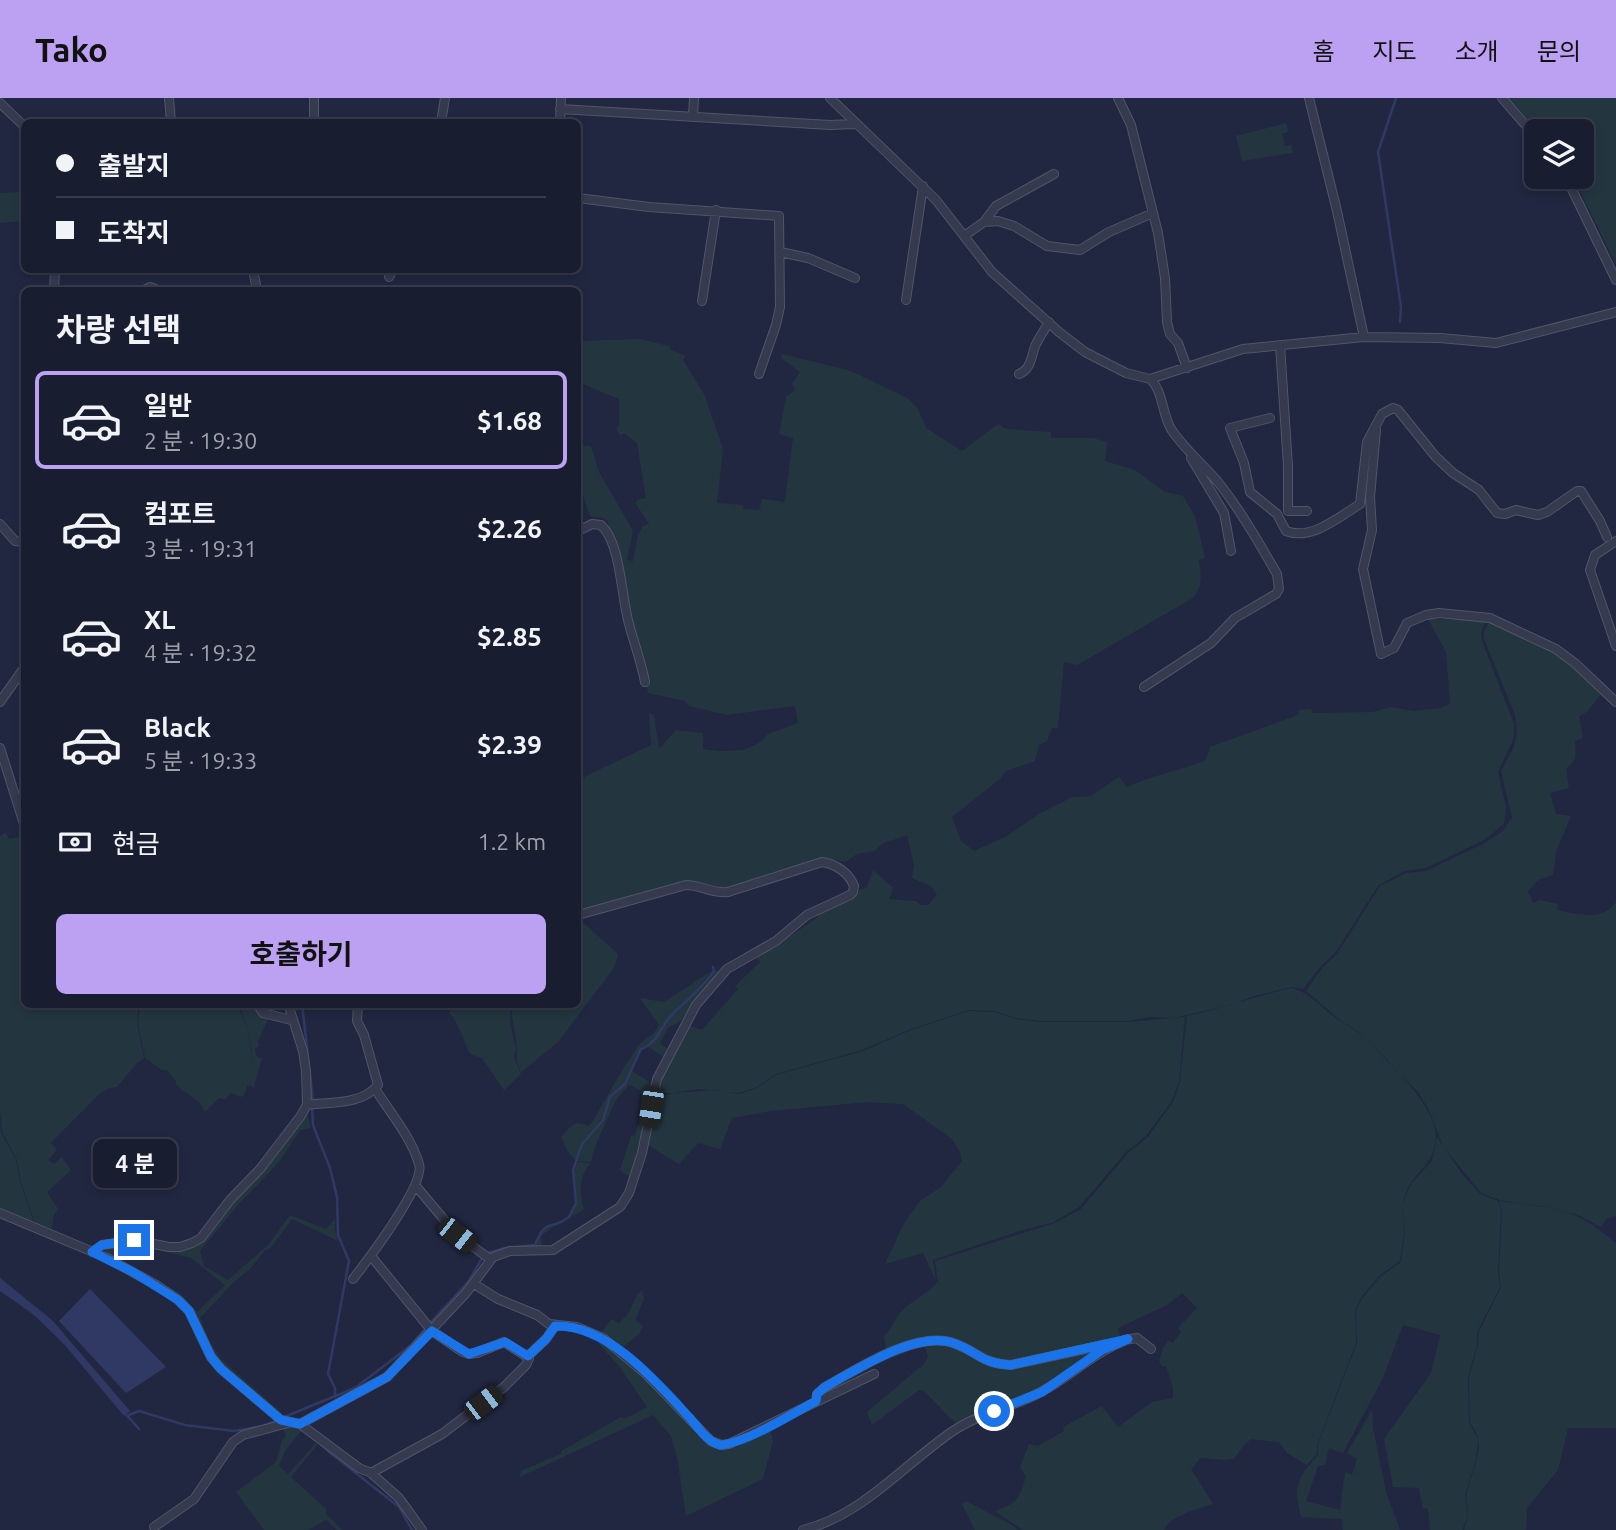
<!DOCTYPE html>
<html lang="ko">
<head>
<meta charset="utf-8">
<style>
	body { margin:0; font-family:Ubuntu,"Noto Sans KR",sans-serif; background:#262a3c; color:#f1f3f6; height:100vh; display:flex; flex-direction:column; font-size:26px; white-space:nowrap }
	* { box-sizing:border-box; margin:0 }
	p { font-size:23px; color:#9fa2ab }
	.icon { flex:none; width:38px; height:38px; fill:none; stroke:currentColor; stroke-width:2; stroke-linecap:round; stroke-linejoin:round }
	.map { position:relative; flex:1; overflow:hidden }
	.details { position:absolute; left:21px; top:189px; width:560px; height:721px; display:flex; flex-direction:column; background:#191d30; border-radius:10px; box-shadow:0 4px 10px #0003,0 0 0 2px #373b4c }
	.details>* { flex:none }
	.hud { position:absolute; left:21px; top:21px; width:560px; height:154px; border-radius:10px; box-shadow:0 4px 10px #0003,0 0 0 2px #373b4c; display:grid; align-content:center; height:154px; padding:0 35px; background:#191d30 }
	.controls { position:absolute; left:1524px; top:21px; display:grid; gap:14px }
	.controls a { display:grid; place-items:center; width:70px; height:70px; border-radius:10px; background:#191d30; box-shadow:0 4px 10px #0003,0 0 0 2px #373b4c; font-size:35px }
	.end { position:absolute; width:32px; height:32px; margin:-16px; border:9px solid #1a73e8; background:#fff; box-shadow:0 0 0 4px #fff }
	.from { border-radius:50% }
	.bubble { position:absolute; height:49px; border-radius:10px; background:#191d30; box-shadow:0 4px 10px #0003,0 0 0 2px #373b4c; font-size:23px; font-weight:700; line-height:49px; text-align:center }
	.car { position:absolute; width:21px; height:42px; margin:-21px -10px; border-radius:9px; box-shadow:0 0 5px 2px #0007; background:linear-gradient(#222 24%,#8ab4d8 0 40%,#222 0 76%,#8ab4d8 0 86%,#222 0) }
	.hud b { display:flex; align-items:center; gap:24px; height:66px; font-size:26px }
	.hud b+b { border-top:2px solid #373b4c }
	.hud i { width:18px; height:18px; background:#f1f3f6 }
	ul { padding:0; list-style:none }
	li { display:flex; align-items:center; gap:21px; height:98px; margin:0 14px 10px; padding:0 21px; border:4px solid transparent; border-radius:10px }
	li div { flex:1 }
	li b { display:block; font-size:26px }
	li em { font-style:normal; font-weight:700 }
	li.on { border-color:#bca0f2 }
	li>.icon { width:63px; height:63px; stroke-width:1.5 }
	h2 { padding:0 35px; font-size:32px; line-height:84px }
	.pay { display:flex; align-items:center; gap:18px; height:77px; padding:0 35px; font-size:26px }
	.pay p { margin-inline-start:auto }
	.button { display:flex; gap:14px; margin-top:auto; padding:14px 35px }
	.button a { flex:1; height:80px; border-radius:10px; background:#bca0f2; color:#111; font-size:28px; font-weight:700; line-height:80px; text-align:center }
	header { display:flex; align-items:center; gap:42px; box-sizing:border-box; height:98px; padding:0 35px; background:#bca0f2; color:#111 }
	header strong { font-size:33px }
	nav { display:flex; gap:38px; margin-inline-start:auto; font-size:24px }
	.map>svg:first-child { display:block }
	.green { fill:#233640; fill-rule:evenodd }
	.water { fill:#303964 }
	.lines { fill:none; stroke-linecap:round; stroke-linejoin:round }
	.stream { stroke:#303964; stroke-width:2.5 }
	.minor-casing { stroke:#50556a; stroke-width:10 }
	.minor { stroke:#353a4f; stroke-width:8 }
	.route { stroke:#1a73e8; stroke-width:9 }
</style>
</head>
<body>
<header>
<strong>Tako</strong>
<nav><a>홈</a><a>지도</a><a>소개</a><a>문의</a></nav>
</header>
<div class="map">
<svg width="1616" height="1432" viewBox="0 0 1616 1432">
	<rect width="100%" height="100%" fill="#212740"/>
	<!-- green -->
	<path class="green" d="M1509,0H1616V166L1573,79H1582V33H1539Z
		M1286,25L1288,34L1282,36L1285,48L1291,47L1293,55L1242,63L1236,38Z
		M24,94V115L20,116V123L0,125V95Z
		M640,241L669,248L671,252L686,258L683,262L704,296L723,351L717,405L743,407V411L759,412L762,401L785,404L793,340L779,336L786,299L795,292L792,286L800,274L781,260L782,256L851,273L907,300L917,309L926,330L962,353L998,326L1006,331L1051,334V340H1093L1107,344L1105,363L1135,372L1165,394L1183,398L1195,418L1205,460L1199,462C1201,477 1203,487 1193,500L1077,567L1064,564L1058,630H1052L1047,643L1039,647L1035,663L1006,673L1000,681L952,719L961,743L974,753L1007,738L1039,716L1073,699L1091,698L1119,679L1127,689C1153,677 1180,673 1206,662L1210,649L1298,617L1299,612L1311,611L1313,615L1373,614L1391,609L1413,613L1441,610L1450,606L1446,554L1428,521L1486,522L1481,534L1482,543L1514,626L1513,642L1498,674L1506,710L1504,726L1484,742L1426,770L1404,773L1378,788L1335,855L1321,868L1303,891L1292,889L1254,898L1231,907L1173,920L1150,919L1127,923H1040L1017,920L994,913L969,912L911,931L862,952L776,976L757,989L739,995L699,991L673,995L715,992L739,996L757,990L776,977L863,953L911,932L969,913L994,914L1017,921L1040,924H1127L1185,919L1179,983L1171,1004L1146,1038L1127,1053L1079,1109L1054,1124L1016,1134L933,1162L936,1183L923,1155L885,1166L904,1125L920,1103L941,1089L962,1063L960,1054L952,1041L903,1006L868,1004L771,1013L732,1020L720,1051L698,1045L679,1066L648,1047L658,999L673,995H657L660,984L687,927L702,932L738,891L735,888L760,864L754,858L769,852L817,820L820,813L857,796L859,792L867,789L873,772L893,790L889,801L916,803L920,807H928L937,797L931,788L912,780L914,767L907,737L884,745L874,753L857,756L845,764L827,760H817L785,773L724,791L697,783L684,784L578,813V682L651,647L649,615L654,617L659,651L676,632L703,635V651L720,653L744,652L759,645L768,636L798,625L795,608L727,617L689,608L685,603L648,595L641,552L630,516L608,424L603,420L590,418L578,383V347L591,348L599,374L633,433L627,462L633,463L638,437L643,428L649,426L636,406L637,402L646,400L637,345L624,335L620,337L616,330L619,328V301L578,284V248L580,243Z
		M1490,523L1561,556L1602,595L1587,614L1579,618L1583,640L1575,643C1576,656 1577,663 1566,671L1569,690L1550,695L1556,716L1571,718L1556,754L1553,777L1538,782L1528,793L1533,805L1540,802L1558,806L1557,812C1578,816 1602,824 1616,804V1118L1606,1121L1601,1129L1578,1117L1557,1111L1499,1102L1481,1095L1443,1048L1429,1012L1418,994L1359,934L1341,923L1306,893L1323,869L1337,856L1380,788L1406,775L1426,773L1485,745L1503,733L1512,719L1501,673C1514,648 1520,646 1515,617L1484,541V533Z
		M6,735L9,741L24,738V906L139,907L137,925L144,960L137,965L117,989L109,990L99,996L51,1045L57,1052L48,1062L54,1066L62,1059L71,1072L47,1094L58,1111L54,1117L52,1131L35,1125L21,1084L17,1062L2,1033L0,1014V738Z
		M578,820L618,856L614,870L558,944L521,974C514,960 518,954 516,941C514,928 510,919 513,907L578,906Z
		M713,872L677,913C662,922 659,944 641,950L625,985L610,999L602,1021L581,1046L577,1063L568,1054L561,1039C571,1029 574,1021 588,1028L592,1025C607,999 620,974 637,950C645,938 652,941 659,927L640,900L664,904Z
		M718,872L717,881L701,900L693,904L681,923L668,930L660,945L667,951L663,959L649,949L672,918L678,914L714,873Z
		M1292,890C1313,896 1323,912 1340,923C1346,927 1352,930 1358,934C1381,954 1438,1009 1436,1040C1433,1070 1415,1071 1406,1095C1401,1108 1403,1118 1404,1131C1404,1142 1401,1153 1400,1163L1380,1177L1361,1200L1355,1212L1356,1245L1317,1347V1356L1307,1367L1287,1355L1279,1344L1251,1341L1244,1347L1234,1361L1224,1362L1201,1360L1191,1371L1213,1406C1197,1412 1172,1416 1164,1432H1023L995,1413C1018,1405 1019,1401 1026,1378L1020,1369L1029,1346L1038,1348L1064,1333L1063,1329L1102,1308L1118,1329L1152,1304L1173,1300V1291L1166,1268H1162L1159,1263L1163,1250L1168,1243L1173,1245L1181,1234L1178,1230L1197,1210L1182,1195L1167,1207L1118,1230L1120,1239L1066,1253L1009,1265L980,1257L955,1241H931L886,1253L884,1238C893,1230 893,1222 901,1214C912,1202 928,1196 938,1183L935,1163L1055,1125L1081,1111L1129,1054L1148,1039L1173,1004L1180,983L1187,918C1223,910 1256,898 1292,890Z
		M140,907H238L248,933L252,952L250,988L248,987L243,999L231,995L225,1002L219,1000L205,1014L200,1005L176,987V983L167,972H162L145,960L138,925Z
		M239,907H255L260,915L268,921L258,943L259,949L255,950L256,958L262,960L254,989L251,988L250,984C253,950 252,939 239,907Z
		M453,907H511L510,925L516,950L514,959L521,976L504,992L482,960L470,956C464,944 458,922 449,915Z
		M632,973L651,985L646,1029L631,1080L620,1072L631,1038L635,1037L644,1006L640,992L629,987C613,1003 614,1007 605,1026C599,1040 594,1049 591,1064L578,1063L582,1046L603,1022L611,1000L626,986Z
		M307,1014L311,1030L300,1032L280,1063L237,1108L200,1153L204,1168L228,1182L269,1146L290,1117L326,1131L335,1121V1132L338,1143L292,1121L270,1151L265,1152L250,1171L234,1184L200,1220L211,1246L221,1261L277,1311L283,1318L280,1319L217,1263L172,1194L106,1155V1149L123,1145L180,1151L195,1148L264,1071ZM124,1149L156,1151L191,1160L225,1187L197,1214L181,1196L115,1158L116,1153Z
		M0,1021L1,1034L16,1062L20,1084L34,1125L12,1118L0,1109Z
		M1437,1039L1462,1076L1480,1096L1498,1103L1501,1114L1498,1173L1500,1189L1477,1234V1246L1468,1280L1469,1325L1478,1341L1476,1361L1465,1397L1468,1418L1462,1432H1430L1428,1411L1423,1410L1419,1390L1393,1389L1384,1341L1431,1275L1440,1237L1403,1227L1383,1280L1343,1355L1329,1350L1325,1367L1318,1368L1306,1403L1340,1412L1345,1374L1352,1377L1357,1361L1347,1355L1372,1312L1373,1330L1386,1394L1400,1432H1343L1342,1421L1301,1419C1293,1386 1297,1381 1318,1357V1346L1357,1245L1356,1212L1362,1201L1381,1178L1401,1164L1405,1134L1402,1111L1406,1097L1411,1086L1432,1063Z
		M578,1064L591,1065C579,1076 579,1097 584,1111C577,1117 543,1133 541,1139C541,1140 542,1149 542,1150L487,1155L505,1151L535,1148L541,1133L545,1129L570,1119C583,1097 567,1084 578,1064Z
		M1499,1103C1525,1107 1557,1107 1580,1120C1594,1127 1604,1136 1616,1145V1330H1568L1558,1372L1527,1410L1526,1432H1464C1465,1427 1469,1421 1468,1416C1468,1408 1465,1402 1467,1394C1472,1369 1489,1347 1470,1325L1469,1280L1478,1246L1479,1234L1501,1189L1499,1173L1502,1114Z
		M642,1192L644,1201L635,1222L643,1228L639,1236L622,1250L602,1234L611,1221L619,1225L628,1216L637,1197Z
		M600,1241L638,1273L716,1350C735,1354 754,1339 770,1331L773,1343L763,1381L686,1418L677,1359L671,1338L653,1317L520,1379L521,1373L525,1371L561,1356V1353L621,1319L624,1321L647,1309L619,1268L599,1246Z
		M918,1246H948L972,1260L994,1268L1112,1246L1048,1288L958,1328L924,1293L919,1292L872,1327L867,1314L924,1266L928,1258L924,1247L882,1264L819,1298L824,1292L889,1256Z
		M286,1326L301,1330V1333L285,1353L279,1368L288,1376L316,1345L318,1346L291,1379L326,1411V1416L342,1432H337L326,1422L308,1432H264L236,1394L276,1364L282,1342L286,1338L282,1328Z
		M966,1403L1012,1427L1018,1432H975L962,1406Z"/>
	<!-- water -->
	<path class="water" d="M0,1180L52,1222L130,1313L124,1318L64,1246L34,1217L0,1193Z
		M90,1191L166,1269L126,1295L59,1223Z"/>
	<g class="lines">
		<!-- stream -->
		<path class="stream" d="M1396,0L1378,54L1401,209L1400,224
			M302,906L313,1003
			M312,1009L313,1027L330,1070L337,1099L338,1137L349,1163L328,1276L335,1290V1299
			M487,1155L505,1150L535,1147C547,1118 549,1134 569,1119L576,1105L573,1072L582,1046L603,1022L610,999L625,986L641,951C657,946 660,929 671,918C686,903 702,890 714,873L713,869
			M431,1224L468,1184L481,1162
			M125,1315L139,1331
			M129,1317L139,1313L185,1327L234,1333L263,1328L278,1322
			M284,1319L355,1290L410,1248L426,1230
			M318,1343L329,1354L399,1409L412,1432"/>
		<!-- minor casing -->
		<g class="minor-casing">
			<path id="minor" d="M169,0L171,24
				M314,0V24
				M830,0L936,102L992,174L1059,234L1085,254L1126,275L1150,281L1243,251L1364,239L1440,240L1496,245L1616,214
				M1118,0L1131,27L1158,135L1165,180L1167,224L1170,236L1178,245L1187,270
				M1309,0L1337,113L1364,239
				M1502,0L1536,39
				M0,5L24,28
				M560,11L830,27L856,26
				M693,19L694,0
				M441,24L445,0
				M560,24L561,0
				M1566,79L1616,182
				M578,100L649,109L779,118L780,209L776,227L759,276
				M984,124L996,108L1054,76
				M964,138L984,124L998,123L1014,128L1047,148L1080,152L1109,134L1153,115
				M780,154L808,160L855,180
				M253,172L257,192
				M389,179L393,172
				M54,192L55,172
				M144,192L150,189L158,192
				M906,202L923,88
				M702,203L716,112
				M1280,247L1288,368V413H1307
				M1019,276C1032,271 1031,257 1036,246C1040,238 1045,231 1049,224
				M1270,320L1230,330L1244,365L1250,394L1277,416L1286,433C1311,443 1339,419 1360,406L1367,344L1382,316L1393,310L1398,312L1435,358L1453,375L1479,392L1497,415L1505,416L1516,412L1538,417L1547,414L1577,393H1581L1600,423L1607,439
				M1376,332L1370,399L1372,432L1363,471L1381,556L1394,550L1407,525L1426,517L1439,515L1490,520L1556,551L1576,566L1616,604
				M1191,360L1224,415L1231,453
				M0,426L15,443L24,444
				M578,433L592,426L601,427C621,445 621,499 629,526C634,545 641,563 645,584
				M1616,443L1595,457L1590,472L1616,548
				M1144,589L1211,545L1235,520L1276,496L1279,491L1277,476C1259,445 1241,413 1218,384C1203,366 1184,351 1171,331C1162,316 1163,292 1150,281
				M0,604L24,570
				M0,650L24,726
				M257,906L263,915L291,922
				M307,1007C330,1004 362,1007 378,987L364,937L357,923L358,906
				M415,1087L457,1137L490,1161
				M0,1115L105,1159L158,1188L178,1202L189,1213L211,1259L221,1271L281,1322L300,1326L359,1370L371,1375L399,1400L422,1432
				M92,1154L102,1147L134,1142L169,1149H180L192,1145L201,1140L230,1102L260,1071L300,1019L307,1007L306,973L303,953L288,906
				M353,1181C367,1163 426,1086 419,1066C411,1039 390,1014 375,991
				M474,1186L498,1201L537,1217L549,1226L577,1229L603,1240L646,1276L711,1343L721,1347L729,1346L874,1276
				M1124,1242L1137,1240L1151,1251
				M528,1258L546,1241L555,1228
				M816,1303L817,1296L825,1289C857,1271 919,1230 956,1246C979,1255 983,1266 1011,1267L1108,1246
				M300,1326L387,1279L466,1195L493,1159L510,1153L553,1152L620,1109L629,1095L642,1055L657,981L696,907L727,871L776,843L807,817L850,797L853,794L854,788C849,775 836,766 822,764L728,794C713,796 701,787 686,787L578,817
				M371,1375L442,1336L504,1289L526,1267L529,1260L504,1244L477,1255L469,1256L463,1254L432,1233L371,1158
				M154,1429L194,1401L233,1344L243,1337L288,1325
				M803,1432C863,1417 903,1367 953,1333C980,1315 1013,1309 1041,1294C1073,1277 1092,1255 1128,1241"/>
		</g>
		<!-- minor -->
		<use href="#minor" class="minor"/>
	</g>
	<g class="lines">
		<!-- route -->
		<path class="route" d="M134,1142L102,1147L92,1154L133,1174L178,1202L189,1213L211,1259L221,1271L281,1322L300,1326L387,1279L432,1233L469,1256L505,1244L528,1258L546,1241L555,1228C607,1226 656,1283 689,1319C699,1330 706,1343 720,1347C746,1345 792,1316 816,1303L817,1296L825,1289C858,1271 919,1230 956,1246C979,1255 983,1266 1011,1267L1128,1241L1102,1252L1042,1294L994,1313"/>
	</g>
</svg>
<div class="controls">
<a><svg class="icon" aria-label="layers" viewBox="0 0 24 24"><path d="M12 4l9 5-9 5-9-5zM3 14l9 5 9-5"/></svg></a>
</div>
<i class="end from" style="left:994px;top:1313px"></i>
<i class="end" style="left:134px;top:1142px"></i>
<div class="bubble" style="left:93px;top:1041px;width:84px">4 분</div>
<i class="car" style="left:651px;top:1009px;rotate:189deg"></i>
<i class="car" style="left:457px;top:1137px;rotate:128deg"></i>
<i class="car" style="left:483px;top:1305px;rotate:53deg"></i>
<div class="hud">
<b><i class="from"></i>출발지</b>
<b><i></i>도착지</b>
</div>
<section class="details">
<h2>차량 선택</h2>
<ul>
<li class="on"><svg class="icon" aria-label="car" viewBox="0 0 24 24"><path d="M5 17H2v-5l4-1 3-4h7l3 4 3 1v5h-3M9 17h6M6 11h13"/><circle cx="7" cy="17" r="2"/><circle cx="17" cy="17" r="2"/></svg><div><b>일반</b><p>2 분 · 19:30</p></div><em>$1.68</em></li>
<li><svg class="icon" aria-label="car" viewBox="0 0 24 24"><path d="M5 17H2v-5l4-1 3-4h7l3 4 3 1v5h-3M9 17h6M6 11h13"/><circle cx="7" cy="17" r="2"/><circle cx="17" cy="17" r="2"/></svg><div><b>컴포트</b><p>3 분 · 19:31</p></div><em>$2.26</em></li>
<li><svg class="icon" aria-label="car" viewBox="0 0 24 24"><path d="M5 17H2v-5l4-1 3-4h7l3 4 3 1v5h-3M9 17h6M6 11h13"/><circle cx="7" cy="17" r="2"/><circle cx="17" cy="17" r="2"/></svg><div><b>XL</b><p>4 분 · 19:32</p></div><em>$2.85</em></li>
<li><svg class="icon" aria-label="car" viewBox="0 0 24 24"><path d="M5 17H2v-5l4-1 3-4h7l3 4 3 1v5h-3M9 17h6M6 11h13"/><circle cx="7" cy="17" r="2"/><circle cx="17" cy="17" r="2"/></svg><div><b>Black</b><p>5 분 · 19:33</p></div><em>$2.39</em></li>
</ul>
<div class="pay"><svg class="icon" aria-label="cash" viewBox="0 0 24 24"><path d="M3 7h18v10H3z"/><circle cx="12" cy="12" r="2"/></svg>현금<p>1.2 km</p></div>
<div class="button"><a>호출하기</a></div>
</section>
</div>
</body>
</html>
